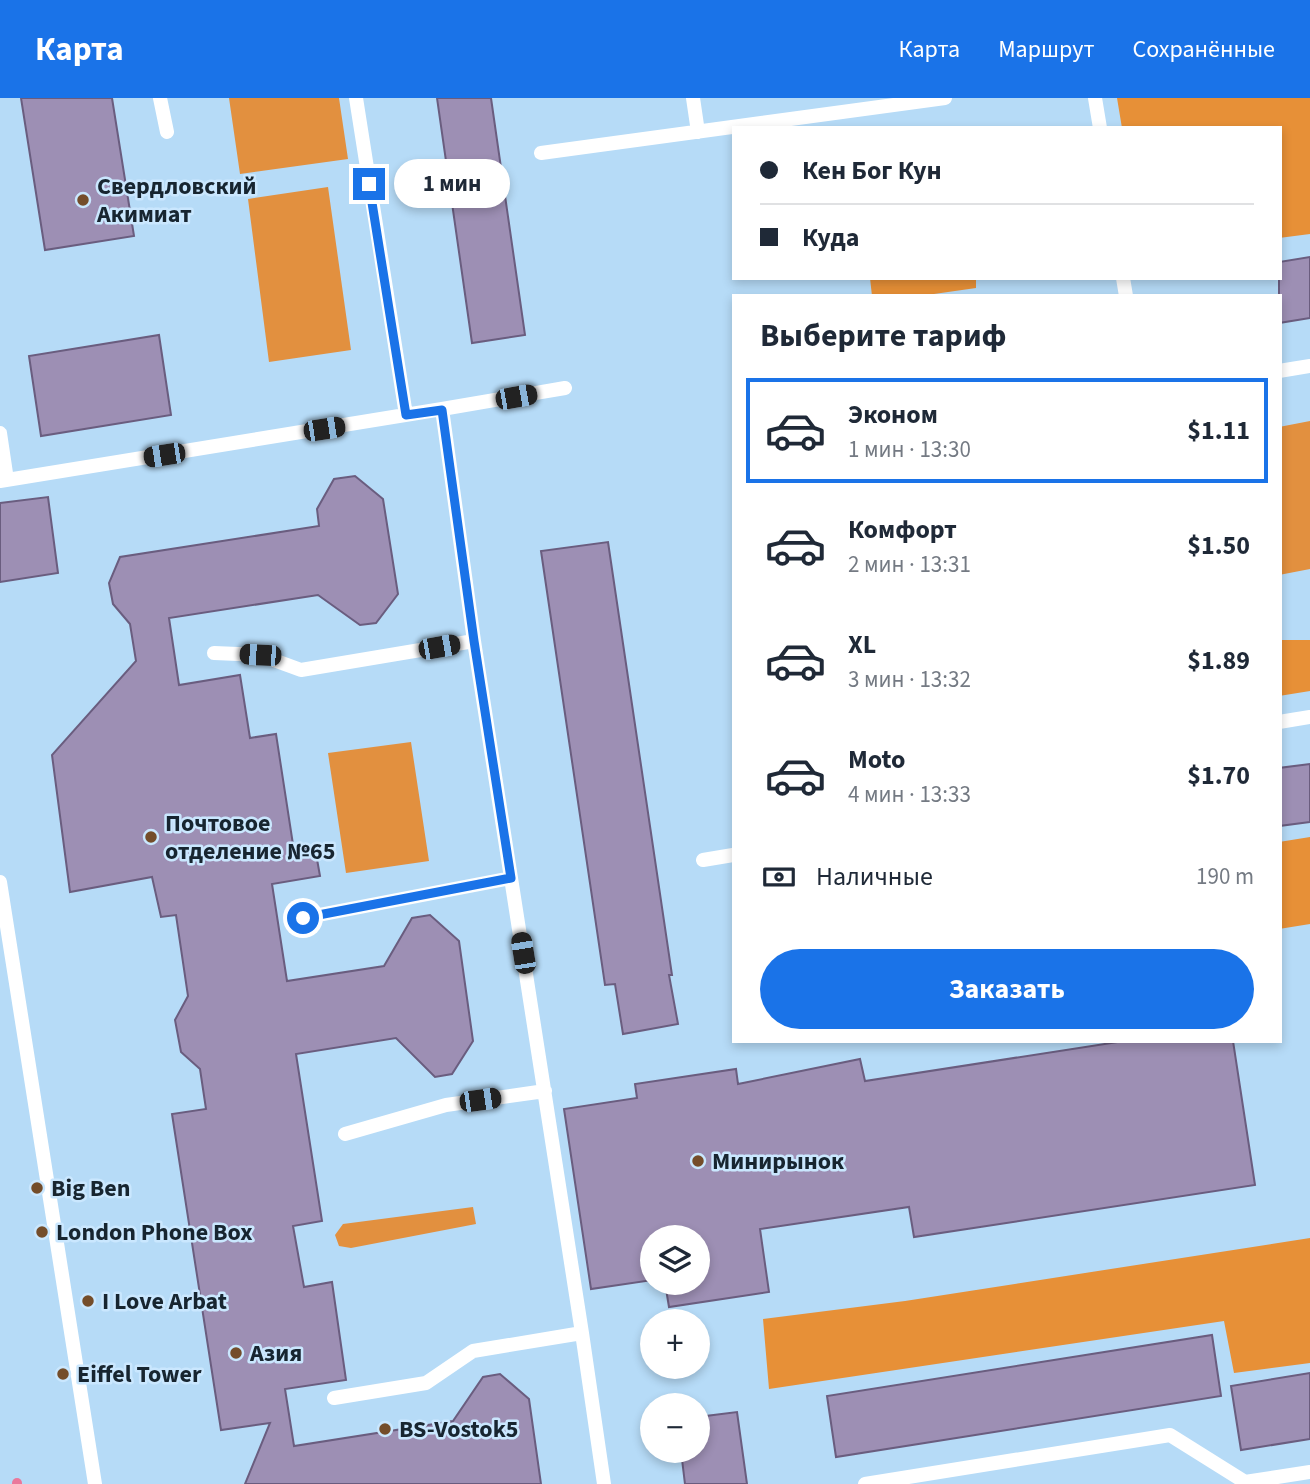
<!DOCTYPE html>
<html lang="ru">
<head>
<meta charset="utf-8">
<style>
	body { margin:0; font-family:"Source Sans 3",sans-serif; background:#f2f2f3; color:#1f2937; height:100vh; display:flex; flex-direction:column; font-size:26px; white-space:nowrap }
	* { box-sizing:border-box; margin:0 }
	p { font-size:23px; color:#747a83 }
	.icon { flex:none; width:38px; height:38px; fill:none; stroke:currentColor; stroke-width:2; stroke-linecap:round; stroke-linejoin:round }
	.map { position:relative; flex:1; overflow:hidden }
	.panel { position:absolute; left:732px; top:196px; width:550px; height:749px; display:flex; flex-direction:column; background:#fff; border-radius:0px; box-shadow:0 4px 10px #0003 }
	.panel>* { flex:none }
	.top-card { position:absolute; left:732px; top:28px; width:550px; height:154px; border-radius:0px; box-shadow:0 4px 10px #0003; display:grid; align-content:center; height:154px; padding:0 28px; background:#fff }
	.tools { position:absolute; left:640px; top:1127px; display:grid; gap:14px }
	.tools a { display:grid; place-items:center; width:70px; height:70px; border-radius:50%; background:#fff; box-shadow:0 4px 10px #0003; font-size:35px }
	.end { position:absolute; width:32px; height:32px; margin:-16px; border:9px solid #1a73e8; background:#fff; box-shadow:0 0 0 4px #fff }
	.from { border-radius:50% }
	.bubble { position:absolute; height:49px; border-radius:24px; background:#fff; box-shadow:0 4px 10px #0003; font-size:23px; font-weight:700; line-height:49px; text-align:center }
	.car { position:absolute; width:21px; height:42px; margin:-21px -10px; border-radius:9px; box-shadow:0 0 5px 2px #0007; background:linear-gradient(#222 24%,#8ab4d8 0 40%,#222 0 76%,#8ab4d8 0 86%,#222 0) }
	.top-card b { display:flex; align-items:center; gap:24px; height:66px; font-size:26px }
	.top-card b+b { border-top:2px solid #e0e1e3 }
	.top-card i { width:18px; height:18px; background:#1f2937 }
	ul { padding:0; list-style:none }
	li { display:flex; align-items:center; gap:21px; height:105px; margin:0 14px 10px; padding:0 14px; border:4px solid transparent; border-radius:0px }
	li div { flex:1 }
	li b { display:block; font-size:26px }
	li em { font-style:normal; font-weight:700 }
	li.current { border-color:#1a73e8 }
	li>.icon { width:63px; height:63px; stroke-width:1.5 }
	h2 { padding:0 28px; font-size:32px; line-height:84px }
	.pay { display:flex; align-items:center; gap:18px; height:77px; padding:0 28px; font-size:26px }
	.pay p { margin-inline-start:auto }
	.primary-button { display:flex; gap:14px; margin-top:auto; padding:14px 28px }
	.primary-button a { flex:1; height:80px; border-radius:42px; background:#1a73e8; color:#fff; font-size:28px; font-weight:700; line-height:80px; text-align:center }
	header { display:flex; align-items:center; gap:42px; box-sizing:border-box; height:98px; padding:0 35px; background:#1a73e8; color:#fff }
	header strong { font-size:33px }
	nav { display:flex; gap:38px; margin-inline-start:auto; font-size:24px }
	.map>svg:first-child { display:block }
	.green { fill:#e2903f }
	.forest { fill:#e79037 }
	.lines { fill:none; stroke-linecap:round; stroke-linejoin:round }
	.stream { stroke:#ea789b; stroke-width:10 }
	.building { fill:#9d8fb4; stroke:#6a5d7f; stroke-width:2 }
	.service { stroke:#fff; stroke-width:14 }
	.route { stroke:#1a73e8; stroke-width:9 }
	.poi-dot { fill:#744d2a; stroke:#cae7fe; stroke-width:2.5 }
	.labels { text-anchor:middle; stroke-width:5; stroke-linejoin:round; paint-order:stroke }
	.poi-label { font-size:24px; font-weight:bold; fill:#172530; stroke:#cae7fe; text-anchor:start }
</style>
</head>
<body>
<header>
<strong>Карта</strong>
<nav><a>Карта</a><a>Маршрут</a><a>Сохранённые</a></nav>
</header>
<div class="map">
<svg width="1310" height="1386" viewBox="0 0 1310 1386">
	<rect width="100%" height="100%" fill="#b6dbf7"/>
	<!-- green -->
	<path class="green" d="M229,0H339L348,61L240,76Z
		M328,89L351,252L269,264L248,101Z
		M1310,323V471L1279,477V329Z
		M411,644L429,763L346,775L328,655Z
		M473,1109L476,1126L351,1150L339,1148L335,1137L343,1126Z"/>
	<!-- forest -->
	<path class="forest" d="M1117,0H1310V136L1279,140V30H1122Z
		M870,180H976V190L920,198H872Z
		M1279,542H1310V593L1279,598Z
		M1310,739V826L1279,831V744Z
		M1310,1140V1265L1234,1275L1224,1223L769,1291L763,1221L905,1203Z"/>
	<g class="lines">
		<!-- stream -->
		<path class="stream" d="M17,1385V1386"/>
	</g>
	<!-- building -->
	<path class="building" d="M21,0H112L134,138L45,152Z
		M437,0H491L525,237L472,245Z
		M1310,159V220L1279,225V164Z
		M159,237L171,317L41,338L29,258Z
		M355,378L383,401L398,496L376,525L360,527L318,497L169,520L179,587L240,577L250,640L276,636L294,753L315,750L320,778L272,786L287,883L384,868L412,820L430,817L459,843L473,943L452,976L435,979L396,940L296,956L322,1123L293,1128L304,1189L332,1184L346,1282L285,1291L294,1348L453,1323L483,1279L500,1276L529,1301L541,1386H245L270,1325L221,1332L172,1016L206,1011L200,971L181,954L175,922L188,898L176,817L161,819L152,779L70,794L52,657L136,563L130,526L113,506L109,485L120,459L319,428L317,411L334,381Z
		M48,399L58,475L0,484V405Z
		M608,444L672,877H669L678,926L623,936L615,886L605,887L541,453Z
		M1310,666V724L1279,728V670Z
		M1124,943H1233L1255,1087L914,1139L909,1109L760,1131L769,1194L669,1209L665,1185H698V1139H653V1182L591,1191L564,1011L637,1000L635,986L736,971L738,986L860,961L865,983Z
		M1212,1237L1221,1298L836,1359L827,1298Z
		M1310,1275V1341L1241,1352L1231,1288Z
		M737,1314L747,1386H685L681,1353H698V1319Z"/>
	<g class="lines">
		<!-- service -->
		<path class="service" d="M160,0L167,34
			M356,0L406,317
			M693,0L698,34
			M1095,0L1100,30
			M541,55L945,0
			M1123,180L1126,198
			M1279,273L1310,268
			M442,311L474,543L582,1235L604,1386
			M0,335L7,382
			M0,383L442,311L565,290
			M214,555L260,557L301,572L474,543
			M1279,624L1310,619
			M703,762L733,757
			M0,784L95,1386
			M303,820L511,780
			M345,1036L446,1007L545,993
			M334,1300L426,1285L473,1253L582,1235
			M865,1386L1170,1337L1245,1384L1310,1374"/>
	</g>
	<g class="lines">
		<!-- route -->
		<path class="route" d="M303,820L511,780L474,543L442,312L406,317L369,86"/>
	</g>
	<!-- markers -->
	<g class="poi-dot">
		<circle cx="83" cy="102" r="7"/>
		<circle cx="151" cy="739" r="7"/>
		<circle cx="698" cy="1063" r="7"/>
		<circle cx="37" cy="1090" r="7"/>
		<circle cx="42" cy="1134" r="7"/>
		<circle cx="88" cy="1203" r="7"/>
		<circle cx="236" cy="1255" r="7"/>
		<circle cx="63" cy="1276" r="7"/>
		<circle cx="385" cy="1331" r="7"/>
	</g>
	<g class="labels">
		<!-- poi labels -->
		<g class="poi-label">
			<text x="97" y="96">Свердловский<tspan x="97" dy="28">Акимиат</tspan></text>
			<text x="165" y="733">Почтовое<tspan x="165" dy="28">отделение №65</tspan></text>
			<text x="712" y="1071">Минирынок</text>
			<text x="51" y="1098">Big Ben</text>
			<text x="56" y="1142">London Phone Box</text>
			<text x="102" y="1211">I Love Arbat</text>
			<text x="250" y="1263">Азия</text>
			<text x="77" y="1284">Eiffel Tower</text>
			<text x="399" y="1339">BS-Vostok5</text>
		</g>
	</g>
</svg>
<div class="tools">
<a><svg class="icon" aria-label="layers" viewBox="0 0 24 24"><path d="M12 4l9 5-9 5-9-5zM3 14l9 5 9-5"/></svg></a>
<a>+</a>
<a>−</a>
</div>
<i class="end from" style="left:303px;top:820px"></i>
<i class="end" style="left:369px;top:86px"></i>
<div class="bubble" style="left:394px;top:61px;width:116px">1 мин</div>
<i class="car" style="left:516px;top:299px;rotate:80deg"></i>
<i class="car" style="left:324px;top:331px;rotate:81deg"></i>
<i class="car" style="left:164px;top:357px;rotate:261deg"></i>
<i class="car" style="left:439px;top:549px;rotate:80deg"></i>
<i class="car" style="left:260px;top:557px;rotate:273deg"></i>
<i class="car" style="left:523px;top:855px;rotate:351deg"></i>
<i class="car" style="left:480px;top:1002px;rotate:82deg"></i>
<div class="top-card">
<b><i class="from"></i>Кен Бог Кун</b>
<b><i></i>Куда</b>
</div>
<section class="panel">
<h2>Выберите тариф</h2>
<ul>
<li class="current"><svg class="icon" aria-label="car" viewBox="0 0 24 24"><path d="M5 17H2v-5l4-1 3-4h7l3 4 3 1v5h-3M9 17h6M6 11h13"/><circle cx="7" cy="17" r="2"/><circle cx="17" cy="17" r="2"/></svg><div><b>Эконом</b><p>1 мин · 13:30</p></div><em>$1.11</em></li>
<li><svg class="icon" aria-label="car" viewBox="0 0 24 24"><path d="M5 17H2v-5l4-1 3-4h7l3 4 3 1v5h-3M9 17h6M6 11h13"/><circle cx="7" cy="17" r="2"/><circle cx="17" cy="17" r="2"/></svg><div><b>Комфорт</b><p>2 мин · 13:31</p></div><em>$1.50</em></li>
<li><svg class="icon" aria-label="car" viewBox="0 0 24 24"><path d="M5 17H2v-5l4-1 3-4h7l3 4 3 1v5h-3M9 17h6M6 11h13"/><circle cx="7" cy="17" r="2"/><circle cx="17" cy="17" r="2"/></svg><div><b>XL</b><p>3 мин · 13:32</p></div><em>$1.89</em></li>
<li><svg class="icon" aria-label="car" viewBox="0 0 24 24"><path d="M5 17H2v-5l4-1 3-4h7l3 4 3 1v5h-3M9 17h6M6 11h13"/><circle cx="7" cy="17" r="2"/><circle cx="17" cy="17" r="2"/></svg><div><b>Moto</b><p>4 мин · 13:33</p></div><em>$1.70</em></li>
</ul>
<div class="pay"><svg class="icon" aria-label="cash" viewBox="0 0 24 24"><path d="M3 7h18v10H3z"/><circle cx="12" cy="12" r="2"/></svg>Наличные<p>190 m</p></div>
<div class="primary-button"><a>Заказать</a></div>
</section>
</div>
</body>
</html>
